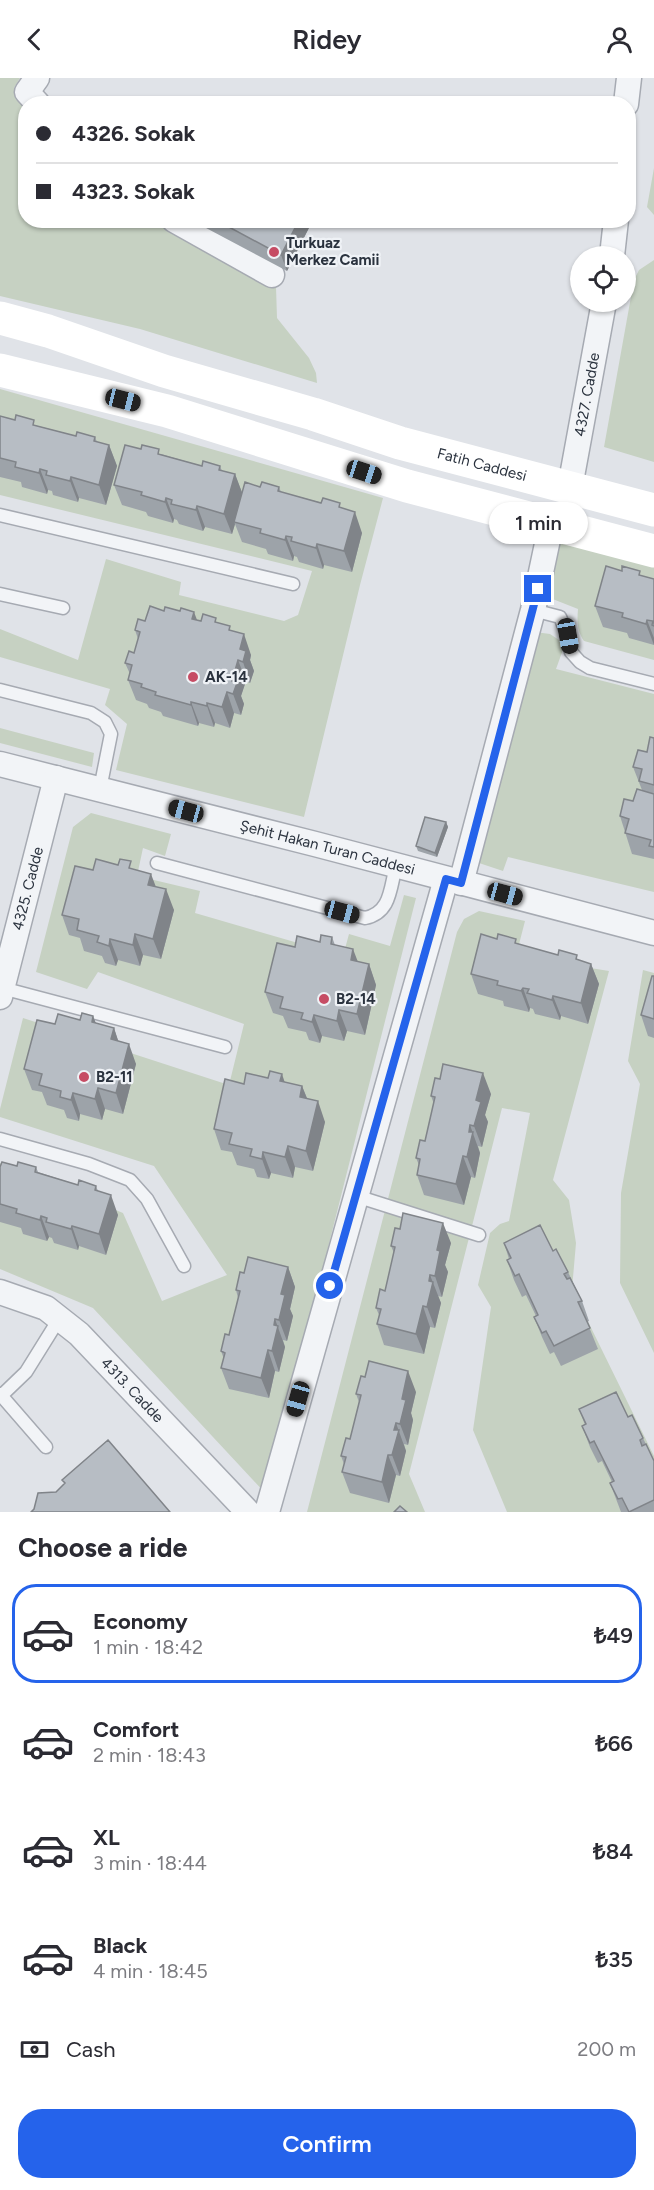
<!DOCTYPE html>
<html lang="en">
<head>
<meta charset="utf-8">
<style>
	body { margin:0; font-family:Figtree,sans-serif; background:#f7f7f7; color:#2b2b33; height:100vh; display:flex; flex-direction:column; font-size:22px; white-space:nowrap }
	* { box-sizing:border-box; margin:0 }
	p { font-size:20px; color:#7c7c81 }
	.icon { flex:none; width:33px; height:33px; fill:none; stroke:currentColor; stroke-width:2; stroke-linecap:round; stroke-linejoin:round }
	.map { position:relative; height:1434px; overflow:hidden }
	.panel { display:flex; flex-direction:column; background:#fff; flex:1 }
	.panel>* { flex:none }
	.top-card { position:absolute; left:18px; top:18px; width:618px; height:132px; border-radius:24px; box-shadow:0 2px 4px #0004; display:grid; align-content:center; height:132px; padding:0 18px; background:#fff }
	.controls { position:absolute; left:570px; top:168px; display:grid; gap:12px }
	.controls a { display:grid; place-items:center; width:66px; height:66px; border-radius:50%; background:#fff; box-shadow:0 2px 4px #0004; font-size:30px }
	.end { position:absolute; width:27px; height:27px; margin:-14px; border:8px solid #2563eb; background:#fff; box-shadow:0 0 0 3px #fff }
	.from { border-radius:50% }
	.bubble { position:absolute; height:42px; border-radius:21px; background:#fff; box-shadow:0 2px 4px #0004; font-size:20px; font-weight:600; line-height:42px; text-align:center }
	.car { position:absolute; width:18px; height:36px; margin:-18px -9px; border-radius:8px; box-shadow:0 0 4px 2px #0007; background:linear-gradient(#222 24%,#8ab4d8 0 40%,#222 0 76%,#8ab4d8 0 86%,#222 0) }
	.top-card b { display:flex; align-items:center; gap:21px; height:57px; font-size:22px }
	.top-card b+b { border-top:2px solid #e1e1e2 }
	.top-card i { width:15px; height:15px; background:#2b2b33 }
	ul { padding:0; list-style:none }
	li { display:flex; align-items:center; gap:18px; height:99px; margin:0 12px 9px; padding:0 6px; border:3px solid transparent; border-radius:24px }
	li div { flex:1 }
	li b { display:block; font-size:22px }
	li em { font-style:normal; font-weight:600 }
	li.current { border-color:#2563eb }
	li>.icon { width:54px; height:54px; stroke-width:1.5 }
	h2 { padding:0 18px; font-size:27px; line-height:72px }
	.pay { display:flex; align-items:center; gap:15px; height:66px; padding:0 18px; font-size:22px }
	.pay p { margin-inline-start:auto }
	.primary-button { display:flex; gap:12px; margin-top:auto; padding:12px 18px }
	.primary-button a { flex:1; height:69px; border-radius:24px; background:#2563eb; color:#fff; font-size:24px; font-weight:600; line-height:69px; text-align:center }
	header { display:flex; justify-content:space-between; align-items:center; height:78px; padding:0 18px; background:#fff; font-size:27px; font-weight:600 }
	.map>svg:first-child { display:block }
	.green { fill:#c6d1c2 }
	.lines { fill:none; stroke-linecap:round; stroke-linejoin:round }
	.lane-casing { stroke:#a6aab2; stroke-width:15 }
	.street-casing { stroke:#a6aab2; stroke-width:27 }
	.lane { stroke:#f2f4f7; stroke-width:12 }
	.street { stroke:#f2f4f7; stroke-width:24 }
	.secondary { stroke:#fff; stroke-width:33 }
	.wall { fill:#9da3a9 }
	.shaded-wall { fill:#808489 }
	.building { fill:#b7bdc4; stroke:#808489; stroke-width:1.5 }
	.route { stroke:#2563eb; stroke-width:8 }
	.poi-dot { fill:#c64c64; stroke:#eff2f6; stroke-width:2 }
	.labels { text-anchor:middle; stroke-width:4.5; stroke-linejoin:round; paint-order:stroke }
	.poi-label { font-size:15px; font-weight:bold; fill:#2a323e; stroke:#eff2f6; text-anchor:start }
	.street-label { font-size:15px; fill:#2a323e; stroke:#eff2f6 }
</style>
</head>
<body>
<header><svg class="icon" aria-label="back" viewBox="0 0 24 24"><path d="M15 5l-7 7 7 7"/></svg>Ridey<svg class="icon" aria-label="person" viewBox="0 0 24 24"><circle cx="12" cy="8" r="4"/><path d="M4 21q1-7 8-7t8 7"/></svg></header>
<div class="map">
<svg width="654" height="1434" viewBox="0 0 654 1434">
	<rect width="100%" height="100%" fill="#e0e3e8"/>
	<!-- green -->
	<path class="green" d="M0,0H20L14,10L28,25L26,26V142L178,143L269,197L276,209L277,240L309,280L316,295L317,305L140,251L0,218Z
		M654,90V137L647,129Z
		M654,182V384L604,369L634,202L639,192Z
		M0,311L383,420L360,507L304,739L116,692L127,646L105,627L110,611L0,579V551L78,582L106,481L181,504L179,517L284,543L298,537L312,493L0,417Z
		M560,457L654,482V582L584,563C577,553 577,543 578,531L545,518Z
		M535,554L550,556L565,566L556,591L654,616V814L508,779L503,793L479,785Z
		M0,650L94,675L92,689L0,665Z
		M91,735L171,756L165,778L143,770L137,798L200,813L195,835L343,878L349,856L390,868L404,817L416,820L266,1416L93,1230L0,1191V1085L123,1135L162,1223L227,1197L154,1088L0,1039V1031L23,940L229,1007L244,946L98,894L87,911L36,894L73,749Z
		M479,833L525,843L516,878L609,893L553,1102L569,1122L576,1165L572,1211L654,1378V1434H507L473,1352L491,1229L478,1207L490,1155L500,1146L509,1143L530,1035L502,1030L409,1396L425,1434H307L457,854L464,841Z
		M643,892L654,895V1275L620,1205L621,1115L640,1006L628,983Z"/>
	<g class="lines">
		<!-- lane casing -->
		<g class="lane-casing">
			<path id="lane" d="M0,437L293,506
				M0,516L63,530
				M533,532L560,539L568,558L571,574L580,584L590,590L654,606
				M0,612L91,635L105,644L111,656L100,711
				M157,785L365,840C391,835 390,810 396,788
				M2,910L225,969
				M0,1061L89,1086L130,1102L147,1121L184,1188
				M356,1118L479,1157
				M0,1316L46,1369
				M1,1318L26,1294L59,1241"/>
		</g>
		<!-- street casing -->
		<g class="street-casing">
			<g id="street">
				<path d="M37,0L27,14L38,26"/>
				<path d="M626,26L629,0"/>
				<path d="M174,142L272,197"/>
				<path d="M612,178L616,142"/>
				<path id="s1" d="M570,409L604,224"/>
				<path id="s2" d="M0,686L315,766L654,855"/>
				<path d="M461,805L533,532L551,447"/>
				<path id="s3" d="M0,919L56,700"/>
				<path id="s4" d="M0,1214L46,1230L79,1256L248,1434"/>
				<path d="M267,1434L446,801"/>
			</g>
		</g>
		<!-- lane -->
		<use href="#lane" class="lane"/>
		<!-- street -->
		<use href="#street" class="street"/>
		<!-- secondary -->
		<g class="secondary">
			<path id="s5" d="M0,240L48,253L164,293L313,336L400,365L654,432"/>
			<path d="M0,292L167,333L407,408L654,473"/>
		</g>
	</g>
	<!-- wall -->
	<path class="wall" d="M191,142H313L287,193Z
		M0,338L76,358L95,359L97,364L109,367L117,388L106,427L79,420L78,424L53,417L52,413L48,412L47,416L22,409L21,404L0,399Z
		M161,376L202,388H220L222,393L235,396L242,415L260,409H279L281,414L342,430L362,455L352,494L324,487L323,491L299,484L297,479L294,478L293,483L268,476L266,471L242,464L235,446L232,456L205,449L203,453L179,446L177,442L174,441L173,445L148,438L146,434L122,427L114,407Z
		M642,498L654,501V567L629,560L627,555L603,549L595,528Z
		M197,542L218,545L232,553L251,577L250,582L254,593L250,605L246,603L241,618L244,626L241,637L234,635L230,650L215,645L214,649L199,645L198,648L163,638L161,634L149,630L147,626L136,622L128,602L130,596L125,585L134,575L138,561L135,552L145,543Z
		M654,660V781L632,776L620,738L642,712L633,689L647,674Z
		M446,744L448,749L437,779L418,773L416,768Z
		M133,791L156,809L174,832L161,881L143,877L140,888L118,882L116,888L105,885L102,878L84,873L80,860L69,857L62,837L93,792Z
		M332,859L335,867L358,884L369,886L376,907L365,957L347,953L344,963L322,958L320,965L309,962L306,954L288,950L283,938L273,935L265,914L295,869L320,864Z
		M497,861L591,886L599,906L588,946L561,938L560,942L535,936L533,931L530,930L529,934L504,928L503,923L478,916L471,896Z
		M654,898V960L648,958L641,937Z
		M93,938L96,946L114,950L118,963L136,986L123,1036L105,1031L102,1042L80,1036L79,1043L67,1040L64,1032L47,1027L42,1014L32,1012L24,991L55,946L80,942Z
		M284,1004L302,1008L307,1020L325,1044L313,1093L295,1089L293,1100L271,1095L269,1101L257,1099L254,1091L237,1087L232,1074L221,1072L214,1051L244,1006Z
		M491,1016L485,1037L488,1044L482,1069L478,1068L480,1075L475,1100L471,1099L464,1127L424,1117L417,1097L419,1087L416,1080L425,1063L434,1026L431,1018Z
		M17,1088L36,1089L38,1094L78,1107L96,1108L98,1113L118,1137L106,1177L79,1168L78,1172L54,1165L52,1160L49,1159L47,1163L23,1156L21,1150L0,1144V1089Z
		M451,1165L445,1187L448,1194L442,1219L438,1218L441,1225L435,1250L430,1249L424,1276L384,1267L377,1246L379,1237L376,1230L385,1213L394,1175L391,1168Z
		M504,1165L553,1173L568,1194L582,1223L589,1243L587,1244L598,1271L561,1288L554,1274L550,1276L542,1259L534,1239L536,1238L526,1217L522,1219L514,1202L507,1182L509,1181Z
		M288,1189L295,1209L290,1231L293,1238L287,1263L283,1262L285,1269L279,1294L275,1293L269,1320L229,1311L221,1290L224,1281L221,1273L229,1257L238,1220L236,1212L244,1195Z
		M416,1314L411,1335L413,1342L408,1367L404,1366L406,1373L400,1398L396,1397L389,1425L350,1415L342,1394L344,1386L341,1378L350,1361L359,1324L356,1316Z
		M579,1331L628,1339L643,1360L654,1383V1434H621L610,1405L612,1404L602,1383L598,1385L590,1369L582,1348L585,1347Z"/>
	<!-- shaded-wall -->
	<path class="shaded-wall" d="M299,142H313L287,193L281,177Z
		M109,367L117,388L106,427L99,407Z
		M40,391L48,412L47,416L39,395Z
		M235,396L243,417L234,444L235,446L232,456L224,436Z
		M71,399L79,420L78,424L70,403Z
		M166,420L174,441L173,445L165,424Z
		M197,428L205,449L203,453L196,432Z
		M355,434L362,455L352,494L344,473Z
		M286,458L294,478L293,483L285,462Z
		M317,466L324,487L323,491L316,470Z
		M194,534L202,555L192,541Z
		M647,542L654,560V567L646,546Z
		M244,556L251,577L250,582L254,593L250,605L243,584L240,571Z
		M238,582L246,603L241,618L244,626L241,637L233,616L232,603Z
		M227,614L234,635L230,650L222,629Z
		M191,624L199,645L198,648L191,627Z
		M207,625L215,645L214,649L207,628Z
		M446,744L448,749L437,779L435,775Z
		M151,796L159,817L148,807Z
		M166,811L174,832L161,881L153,861Z
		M135,856L143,877L140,888L133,867Z
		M110,861L118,882L116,888L109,868Z
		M353,871L361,892L351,882Z
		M369,886L376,907L365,957L357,936Z
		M591,886L599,906L588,946L581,925Z
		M523,910L530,930L529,934L521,913Z
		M553,918L561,938L560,942L552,922Z
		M339,932L347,953L344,963L337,943Z
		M314,937L322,958L320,965L312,944Z
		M93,938L101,958L92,944Z
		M114,950L121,971L111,961Z
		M129,966L136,986L123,1036L116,1015Z
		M483,995L491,1016L485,1037L488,1044L482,1069L474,1048L476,1022Z
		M282,996L289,1017L280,1003Z
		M302,1008L310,1028L300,1019Z
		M98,1010L105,1031L102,1042L95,1021Z
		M73,1015L80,1036L79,1043L71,1022Z
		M318,1023L325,1044L313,1093L306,1073Z
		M470,1047L480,1075L475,1100L467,1079L469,1054Z
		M288,1068L295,1089L293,1100L285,1079Z
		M263,1074L271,1095L269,1101L262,1081Z
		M463,1078L471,1099L464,1127L456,1106Z
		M111,1117L118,1137L106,1177L99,1156Z
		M41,1138L49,1159L47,1163L40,1142Z
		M443,1145L451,1165L445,1187L448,1194L442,1219L435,1198L437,1172Z
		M72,1148L79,1168L78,1172L71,1151Z
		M288,1189L295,1209L290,1231L293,1238L287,1263L279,1242L281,1216Z
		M430,1197L441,1225L435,1250L427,1229L429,1203Z
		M423,1228L430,1249L424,1276L416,1256Z
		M275,1241L285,1269L279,1294L272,1273L274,1247Z
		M268,1272L275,1293L269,1320L261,1300Z
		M408,1293L416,1314L411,1335L413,1342L408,1367L400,1346L402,1321Z
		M396,1345L406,1373L400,1398L392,1377L394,1352Z
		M388,1377L396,1397L389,1425L382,1404Z"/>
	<!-- building -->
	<path class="building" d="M216,142H299L281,177Z
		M16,337L34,342L33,347L76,358L77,354L95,359L94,363L109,367L99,407L71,399L70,403L46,397L47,393L40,391L39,395L15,389L16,384L0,380V338L15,342Z
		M125,367L141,371L142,367L159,371L158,376L202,388L203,383L220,388L219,392L235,396L224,436L197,428L196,432L171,426L172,422L166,420L165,424L141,417L142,414L114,407Z
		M245,404L260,409L262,404L279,409L278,413L321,425L323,420L340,425L339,429L355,434L344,473L317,466L316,470L291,463L292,459L286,458L285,462L260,455L261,451L234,444Z
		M606,488L622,493V488L640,493L639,497L654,501V548L652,547L653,543L647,542L646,546L622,539L623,535L595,528Z
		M150,528L164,533L165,529L180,533L181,530L194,534L192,541L201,543L203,536L216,540L215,544L230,548L229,552L244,556L240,571L246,573L243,584L238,582L232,603L237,605L233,616L227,614L222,629L207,625V628L191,624V627L155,617L156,614L141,609L142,606L128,602L132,587L125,585L129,573L134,575L140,554L135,552L138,541L145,543Z
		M650,659L654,660V707L639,703L642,691L633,689L638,672L647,674Z
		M637,711L654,716V769L649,768L651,762L625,755L629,741L620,738L624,721L633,723Z
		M425,739L446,744L435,775L416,768Z
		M96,781L118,787L120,781L131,783L129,790L151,796L148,807L166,811L153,861L135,856L133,867L110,861L109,868L97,864L99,858L77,852L79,841L62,837L75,788L93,792Z
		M481,856L497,861L498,856L516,861L515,865L558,877L559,872L577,877L576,881L591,886L581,925L553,918L552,922L527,915L529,911L523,910L521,913L497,907L498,903L471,896Z
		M321,857L332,859L331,866L353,871L351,882L369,886L357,936L339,932L337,943L314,937L312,944L301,941L303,935L280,930L283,919L265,914L277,865L295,869L297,858L320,864Z
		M652,898H654V941L641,937Z
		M82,935L93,938L92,944L114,950L111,961L129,966L116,1015L98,1010L95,1021L73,1015L71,1022L60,1019L61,1013L39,1007L42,996L24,991L37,942L55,946L58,936L80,942Z
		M443,986L483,995L476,1022L481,1024L474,1048L470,1047L469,1054H473L467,1079L463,1078L456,1106L417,1097L420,1081L416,1080L420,1062L425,1063L435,1019L431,1018L435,1000L440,1001Z
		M270,993L282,996L280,1003L302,1008L300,1019L318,1023L306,1073L288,1068L285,1079L263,1074L262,1081L250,1078L252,1071L229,1066L232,1055L214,1051L225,1001L244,1006L246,995L268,1000Z
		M2,1084L17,1088L18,1084L36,1089L35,1094L78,1107L79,1102L96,1108L95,1112L111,1117L99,1156L72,1148L71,1151L46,1144L47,1140L41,1138L40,1142L16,1135L17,1131L0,1126V1089Z
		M403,1135L443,1145L437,1172L440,1173L435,1198L430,1197L429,1203L433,1204L427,1229L423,1228L416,1256L377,1246L381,1231L376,1230L380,1211L385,1213L395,1169L391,1168L395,1150L400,1151Z
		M540,1147L553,1173L556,1171L568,1194L564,1196L567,1201L570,1200L582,1223L578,1224L590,1250L554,1268L546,1253L542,1255L534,1239L538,1237L519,1196L515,1198L507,1182L511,1180L504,1165Z
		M248,1179L288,1189L281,1216L285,1217L279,1242L275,1241L274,1247L278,1248L272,1273L268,1272L261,1300L221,1290L225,1275L221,1273L225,1256L229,1257L240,1213L236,1212L240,1194L244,1195Z
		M369,1283L408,1293L402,1321L406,1322L400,1346L396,1345L394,1352H399L392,1377H388L382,1404L342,1394L346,1379L341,1378L346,1360L350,1361L361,1317L356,1316L361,1298L365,1299Z
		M616,1314L628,1339L632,1337L643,1360L640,1362L642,1368L646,1366L654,1383V1422L629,1434L622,1420L618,1421L610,1405L614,1403L594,1363L590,1365L582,1348L586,1346L579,1331Z
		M108,1362L170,1434H31L34,1431L38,1415L56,1414L65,1405L62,1402Z
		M400,1428L407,1434H394Z"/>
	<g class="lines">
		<!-- route -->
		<path class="route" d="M330,1208L446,801L461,805L538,511"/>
	</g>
	<!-- markers -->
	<g class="poi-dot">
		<circle cx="274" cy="174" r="6"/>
		<circle cx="193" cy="599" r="6"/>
		<circle cx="324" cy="921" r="6"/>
		<circle cx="84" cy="999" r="6"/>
	</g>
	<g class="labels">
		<!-- poi labels -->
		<g class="poi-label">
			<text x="286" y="170">Turkuaz<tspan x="286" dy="17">Merkez Camii</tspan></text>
			<text x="205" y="604">AK-14</text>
			<text x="336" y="926">B2-14</text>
			<text x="96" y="1004">B2-11</text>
		</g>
		<!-- street labels -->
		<g class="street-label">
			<text dy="5" stroke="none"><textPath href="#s1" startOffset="94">4327. Cadde</textPath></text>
			<text dy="5" stroke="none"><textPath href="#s5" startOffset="504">Fatih Caddesi</textPath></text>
			<text dy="5" stroke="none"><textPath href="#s2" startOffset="338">Şehit Hakan Turan Caddesi</textPath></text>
			<text dy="5" stroke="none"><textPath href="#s3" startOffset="112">4325. Cadde</textPath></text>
			<text dy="5" stroke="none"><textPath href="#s4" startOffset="168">4313. Cadde</textPath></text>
		</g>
	</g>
</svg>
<div class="controls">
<a><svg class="icon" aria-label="locate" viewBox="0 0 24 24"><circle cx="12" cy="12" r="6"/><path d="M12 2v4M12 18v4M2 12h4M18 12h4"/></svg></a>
</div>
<i class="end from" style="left:330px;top:1208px"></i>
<i class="end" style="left:538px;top:511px"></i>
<div class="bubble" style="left:489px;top:424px;width:99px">1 min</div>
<i class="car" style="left:123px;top:322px;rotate:104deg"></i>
<i class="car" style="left:364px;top:394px;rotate:108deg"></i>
<i class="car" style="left:568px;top:558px;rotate:170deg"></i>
<i class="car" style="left:186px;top:733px;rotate:285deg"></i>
<i class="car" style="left:505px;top:816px;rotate:105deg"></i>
<i class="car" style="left:342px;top:834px;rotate:105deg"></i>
<i class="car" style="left:298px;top:1321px;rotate:196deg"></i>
<div class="top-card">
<b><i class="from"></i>4326. Sokak</b>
<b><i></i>4323. Sokak</b>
</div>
</div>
<section class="panel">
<h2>Choose a ride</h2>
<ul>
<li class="current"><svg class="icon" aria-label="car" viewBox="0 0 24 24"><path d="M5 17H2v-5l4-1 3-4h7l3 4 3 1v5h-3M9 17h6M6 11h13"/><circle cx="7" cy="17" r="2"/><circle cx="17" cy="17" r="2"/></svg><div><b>Economy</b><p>1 min · 18:42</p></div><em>₺49</em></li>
<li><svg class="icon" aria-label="car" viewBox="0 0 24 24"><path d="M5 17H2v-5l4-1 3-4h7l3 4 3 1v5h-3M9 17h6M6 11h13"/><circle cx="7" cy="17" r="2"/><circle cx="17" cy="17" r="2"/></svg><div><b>Comfort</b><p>2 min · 18:43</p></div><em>₺66</em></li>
<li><svg class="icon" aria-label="car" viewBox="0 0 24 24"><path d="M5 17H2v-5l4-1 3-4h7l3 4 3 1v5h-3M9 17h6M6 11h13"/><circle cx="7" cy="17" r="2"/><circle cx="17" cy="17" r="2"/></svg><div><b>XL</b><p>3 min · 18:44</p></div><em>₺84</em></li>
<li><svg class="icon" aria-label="car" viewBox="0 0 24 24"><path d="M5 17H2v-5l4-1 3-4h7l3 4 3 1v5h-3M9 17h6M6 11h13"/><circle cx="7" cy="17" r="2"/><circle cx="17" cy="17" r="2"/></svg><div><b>Black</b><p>4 min · 18:45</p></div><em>₺35</em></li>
</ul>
<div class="pay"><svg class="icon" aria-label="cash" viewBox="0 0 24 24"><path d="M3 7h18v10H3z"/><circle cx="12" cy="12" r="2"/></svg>Cash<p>200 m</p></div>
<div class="primary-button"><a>Confirm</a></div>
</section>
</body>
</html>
